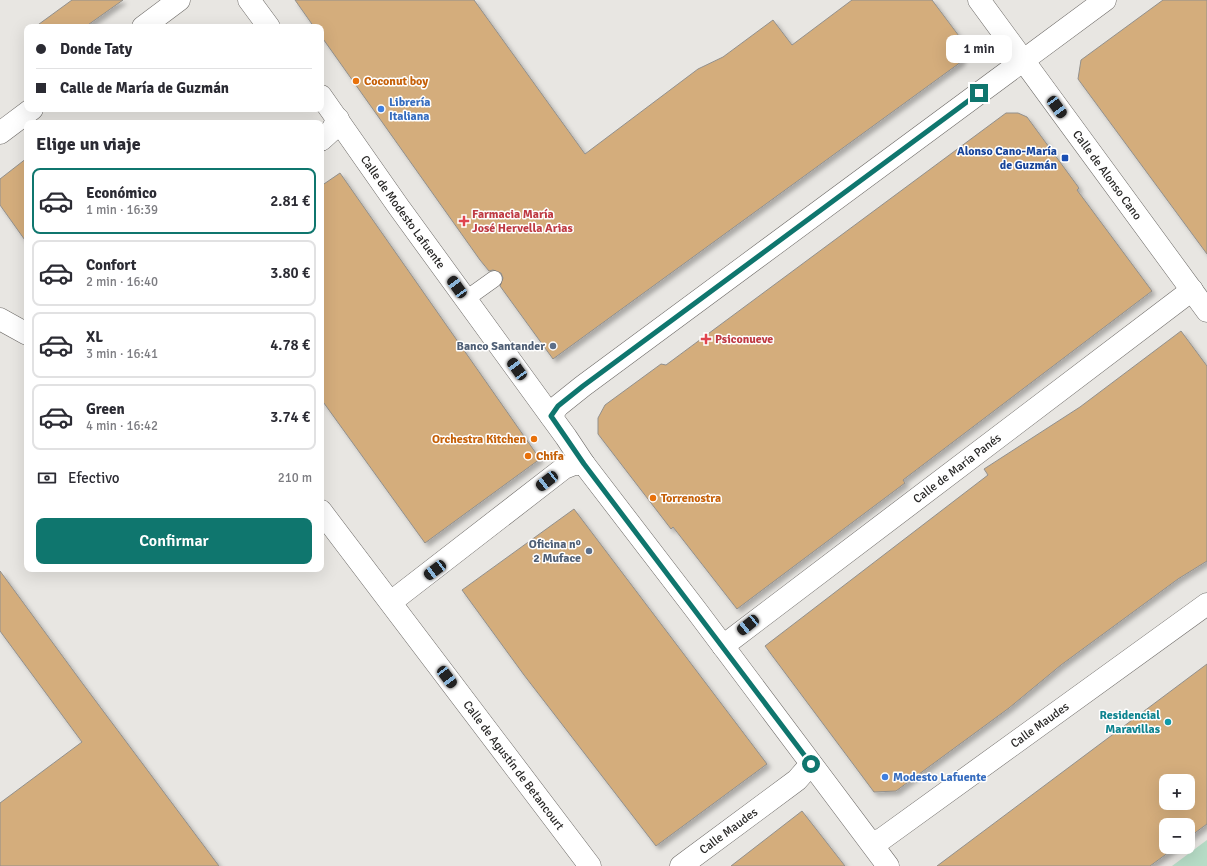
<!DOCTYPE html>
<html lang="es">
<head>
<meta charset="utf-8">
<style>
	body { margin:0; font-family:Signika,sans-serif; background:#f2f2f3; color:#2b2b33; height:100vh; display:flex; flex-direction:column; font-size:15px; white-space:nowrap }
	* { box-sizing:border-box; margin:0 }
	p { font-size:13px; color:#7c7c81 }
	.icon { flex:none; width:22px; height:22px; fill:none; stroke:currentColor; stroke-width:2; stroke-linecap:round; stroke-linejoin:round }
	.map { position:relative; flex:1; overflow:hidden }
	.details { position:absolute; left:24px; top:120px; width:300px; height:452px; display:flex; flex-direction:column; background:#fff; border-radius:8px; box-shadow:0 4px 16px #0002 }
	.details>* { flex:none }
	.banner { position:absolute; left:24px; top:24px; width:300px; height:88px; border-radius:8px; box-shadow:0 4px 16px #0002; display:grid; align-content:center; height:88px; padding:0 12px; background:#fff }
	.fabs { position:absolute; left:1159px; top:774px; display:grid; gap:8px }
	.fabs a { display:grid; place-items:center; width:36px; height:36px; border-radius:8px; background:#fff; box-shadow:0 4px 16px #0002; font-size:20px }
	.end { position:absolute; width:18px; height:18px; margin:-9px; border:5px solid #0f766e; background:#fff; box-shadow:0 0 0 2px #fff }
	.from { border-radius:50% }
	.bubble { position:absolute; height:28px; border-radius:8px; background:#fff; box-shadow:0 4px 16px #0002; font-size:13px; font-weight:600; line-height:28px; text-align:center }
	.car { position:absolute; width:12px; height:24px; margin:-12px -6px; border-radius:5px; box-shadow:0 0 3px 1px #0007; background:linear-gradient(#222 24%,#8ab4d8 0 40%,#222 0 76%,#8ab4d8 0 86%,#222 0) }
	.banner b { display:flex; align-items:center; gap:14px; height:38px; font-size:15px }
	.banner b+b { border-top:1px solid #e1e1e2 }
	.banner i { width:10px; height:10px; background:#2b2b33 }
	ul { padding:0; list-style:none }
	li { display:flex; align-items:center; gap:12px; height:66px; margin:0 8px 6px; padding:0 4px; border:2px solid #e1e1e2; border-radius:8px }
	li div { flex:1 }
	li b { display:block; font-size:15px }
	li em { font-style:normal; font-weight:600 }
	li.selected { border-color:#0f766e }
	li>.icon { width:36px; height:36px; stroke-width:1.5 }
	h2 { padding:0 12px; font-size:18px; line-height:48px }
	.pay { display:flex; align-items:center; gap:10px; height:44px; padding:0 12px; font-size:15px }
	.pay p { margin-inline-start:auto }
	.button { display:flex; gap:8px; margin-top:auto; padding:8px 12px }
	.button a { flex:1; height:46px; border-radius:8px; background:#0f766e; color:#fff; font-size:16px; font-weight:600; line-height:46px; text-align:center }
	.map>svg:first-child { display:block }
	.green { fill:#b6dcc6 }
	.building { fill:#d4ad7b; stroke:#92908d; fill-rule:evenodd; filter:url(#shadow) }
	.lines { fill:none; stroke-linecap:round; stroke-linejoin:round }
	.lane-casing { stroke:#6d6a67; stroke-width:17 }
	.street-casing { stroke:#6d6a67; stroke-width:23 }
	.secondary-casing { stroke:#6d6a67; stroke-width:23 }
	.lane { stroke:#fff; stroke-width:16 }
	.street { stroke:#fff; stroke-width:22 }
	.secondary { stroke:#fff; stroke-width:22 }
	.route { stroke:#0f766e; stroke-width:5 }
	.food-dot { fill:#e8710a; stroke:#fff; stroke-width:1.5 }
	.shop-dot { fill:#3f7fe0; stroke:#fff; stroke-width:1.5 }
	.transit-dot { fill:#1a4fb4; stroke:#fff; stroke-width:1.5 }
	.health-dot { fill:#e0444e; stroke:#fff; stroke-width:1.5 }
	.service-dot { fill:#5c6f8a; stroke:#fff; stroke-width:1.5 }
	.culture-dot { fill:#0f9aa8; stroke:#fff; stroke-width:1.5 }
	.labels { text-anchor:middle; stroke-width:3; stroke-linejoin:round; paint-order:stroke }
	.food-label { font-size:12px; font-weight:bold; fill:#c56008; stroke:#fff; text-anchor:start }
	.shop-label { font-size:12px; font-weight:bold; fill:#366cbe; stroke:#fff; text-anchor:start }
	.transit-label { font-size:12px; font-weight:bold; fill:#164399; stroke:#fff; text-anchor:end }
	.street-label { font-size:12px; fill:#292827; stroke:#fff }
	.health-label { font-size:12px; font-weight:bold; fill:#be3a42; stroke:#fff; text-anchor:start }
	.service-label { font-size:12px; font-weight:bold; fill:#4e5e75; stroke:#fff; text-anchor:end }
	.culture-label { font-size:12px; font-weight:bold; fill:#0d838f; stroke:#fff; text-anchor:end }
</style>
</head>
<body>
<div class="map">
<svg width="1207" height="866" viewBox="0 0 1207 866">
	<defs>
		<filter id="shadow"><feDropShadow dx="3.5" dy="3.5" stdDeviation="2" flood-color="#0004"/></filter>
	</defs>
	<rect width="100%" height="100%" fill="#e8e6e2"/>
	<!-- green -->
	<path class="green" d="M1207,840V866H1172Z"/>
	<!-- building -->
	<path class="building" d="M72,0H123L85,27H35Z
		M295,0H474L585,154L698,69L723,57L773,20L792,45L852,0H932L965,44L961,62L553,359L500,286L503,278L501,273L493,270L489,271L480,260L321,36V27H314Z
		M1163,0H1207V254L1078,79L1081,60Z
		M1006,113H1018L1027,117L1079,188L1077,190L1152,291L903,480L905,483L737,609L673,527L671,529L598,434V418L605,405L661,364L666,365Z
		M27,158V243L0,205V179Z
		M340,173L540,459L425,543L321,399V186Z
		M1181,331L1207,366V561L1178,579L1061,665L1009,708L896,791L874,792L765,646L988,475L984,469L1080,407Z
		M574,509L767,764L656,846L524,675L462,590Z
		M0,571L83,684L219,866H0V803L82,742L0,631Z
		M1207,664V824L1188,838V825H1166V847H1176L1150,866H937ZM1166,781H1188V803H1166Z
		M802,811L845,866H731Z"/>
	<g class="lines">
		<!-- lane casing -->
		<g class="lane-casing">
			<path id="lane" d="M466,299L494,279"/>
		</g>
		<!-- street casing -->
		<g class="street-casing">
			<g id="street">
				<path d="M249,0L269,27"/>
				<path id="s1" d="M979,0L1207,311"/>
				<path d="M143,27L179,0"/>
				<path id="s2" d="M321,96L398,206L566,437L584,464L696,610L888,866"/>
				<path d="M0,133L32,109"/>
				<path d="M321,140L332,130L338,119"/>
				<path d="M551,416L558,406L583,386L1105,0"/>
				<path d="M391,602L564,468L574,464H584"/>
				<path id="s3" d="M723,646L1192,290"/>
				<path id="s4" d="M871,842L882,839L1207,604"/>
				<path id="s5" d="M681,866L797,780L811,764"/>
			</g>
		</g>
		<!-- secondary casing -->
		<g class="secondary-casing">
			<g id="secondary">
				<path d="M0,319L27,334"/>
				<path id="s6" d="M321,511L590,866"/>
			</g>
		</g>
		<!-- lane -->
		<use href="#lane" class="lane"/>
		<!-- street -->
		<use href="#street" class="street"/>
		<!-- secondary -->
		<use href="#secondary" class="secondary"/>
	</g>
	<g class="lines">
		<!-- route -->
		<path class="route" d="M811,764L584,464L551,416L558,406L583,386L979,93"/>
	</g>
	<!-- markers -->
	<g class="food-dot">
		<circle cx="356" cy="81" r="4"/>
		<circle cx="534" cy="439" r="4"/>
		<circle cx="528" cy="456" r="4"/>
		<circle cx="653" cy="498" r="4"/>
	</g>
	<g class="shop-dot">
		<circle cx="381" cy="109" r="4"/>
		<circle cx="885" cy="777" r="4"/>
	</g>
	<rect class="transit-dot" x="1061" y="154" width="8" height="8" rx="2"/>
	<g class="health-dot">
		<path d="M462 215h4v4h4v4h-4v4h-4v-4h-4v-4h4z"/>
		<path d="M704 333h4v4h4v4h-4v4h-4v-4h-4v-4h4z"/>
	</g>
	<g class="service-dot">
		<circle cx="553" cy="346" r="4"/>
		<circle cx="589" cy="551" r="4"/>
	</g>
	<circle class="culture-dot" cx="1168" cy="722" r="4"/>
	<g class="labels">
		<!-- food labels -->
		<g class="food-label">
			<text x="364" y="85">Coconut boy</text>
			<text x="526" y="443" text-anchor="end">Orchestra Kitchen</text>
			<text x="536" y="460">Chifa</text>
			<text x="661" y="502">Torrenostra</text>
		</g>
		<!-- shop labels -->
		<g class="shop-label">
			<text x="389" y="106">Librería<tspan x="389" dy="14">Italiana</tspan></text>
			<text x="893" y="781">Modesto Lafuente</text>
		</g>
		<!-- transit labels -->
		<g class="transit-label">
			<text x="1057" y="155">Alonso Cano-María<tspan x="1057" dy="14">de Guzmán</tspan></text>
		</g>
		<!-- street labels -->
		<g class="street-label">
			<text dy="4" stroke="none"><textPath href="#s1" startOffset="217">Calle de Alonso Cano</textPath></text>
			<text dy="4" stroke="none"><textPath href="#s2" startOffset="142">Calle de Modesto Lafuente</textPath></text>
			<text dy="4" stroke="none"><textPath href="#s3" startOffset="294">Calle de María Panés</textPath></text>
			<text dy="4" stroke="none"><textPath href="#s4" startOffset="206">Calle Maudes</textPath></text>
			<text dy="4" stroke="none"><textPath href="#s6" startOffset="319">Calle de Agustín de Betancourt</textPath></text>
			<text dy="4" stroke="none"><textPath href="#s5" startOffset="59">Calle Maudes</textPath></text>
		</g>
		<!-- health labels -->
		<g class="health-label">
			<text x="472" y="218">Farmacia María<tspan x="472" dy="14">José Hervella Arias</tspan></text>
			<text x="715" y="343">Psiconueve</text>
		</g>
		<!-- service labels -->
		<g class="service-label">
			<text x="545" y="350">Banco Santander</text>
			<text x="581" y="548">Oficina nº<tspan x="581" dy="14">2 Muface</tspan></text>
		</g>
		<!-- culture labels -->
		<g class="culture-label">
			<text x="1160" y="719">Residencial<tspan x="1160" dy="14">Maravillas</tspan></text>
		</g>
	</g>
</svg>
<div class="fabs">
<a>+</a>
<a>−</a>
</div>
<i class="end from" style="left:811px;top:764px"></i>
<i class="end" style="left:979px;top:93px"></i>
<div class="bubble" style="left:946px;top:35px;width:66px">1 min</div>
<i class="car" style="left:1057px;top:107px;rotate:144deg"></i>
<i class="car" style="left:457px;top:287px;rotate:324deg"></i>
<i class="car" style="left:517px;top:369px;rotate:324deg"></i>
<i class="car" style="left:547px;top:481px;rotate:232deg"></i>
<i class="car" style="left:435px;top:570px;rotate:233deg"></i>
<i class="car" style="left:748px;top:625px;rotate:231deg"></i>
<i class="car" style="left:447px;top:677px;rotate:143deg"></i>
<div class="banner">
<b><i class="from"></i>Donde Taty</b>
<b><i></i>Calle de María de Guzmán</b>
</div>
<section class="details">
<h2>Elige un viaje</h2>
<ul>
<li class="selected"><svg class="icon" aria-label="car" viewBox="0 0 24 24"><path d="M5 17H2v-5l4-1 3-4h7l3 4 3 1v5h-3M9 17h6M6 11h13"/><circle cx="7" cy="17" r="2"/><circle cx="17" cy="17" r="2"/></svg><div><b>Económico</b><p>1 min · 16:39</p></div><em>2.81 €</em></li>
<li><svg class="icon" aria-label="car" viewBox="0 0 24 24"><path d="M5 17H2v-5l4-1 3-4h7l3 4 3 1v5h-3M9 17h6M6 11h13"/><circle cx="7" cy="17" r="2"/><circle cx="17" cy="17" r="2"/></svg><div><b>Confort</b><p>2 min · 16:40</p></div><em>3.80 €</em></li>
<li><svg class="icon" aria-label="car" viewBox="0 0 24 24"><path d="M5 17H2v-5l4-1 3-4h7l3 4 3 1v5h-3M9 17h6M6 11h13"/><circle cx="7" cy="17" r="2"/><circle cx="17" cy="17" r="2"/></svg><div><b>XL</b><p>3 min · 16:41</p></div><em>4.78 €</em></li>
<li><svg class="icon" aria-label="car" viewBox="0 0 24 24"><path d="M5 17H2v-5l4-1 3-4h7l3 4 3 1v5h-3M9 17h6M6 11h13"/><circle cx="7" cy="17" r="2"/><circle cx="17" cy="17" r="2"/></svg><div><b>Green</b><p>4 min · 16:42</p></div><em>3.74 €</em></li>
</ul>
<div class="pay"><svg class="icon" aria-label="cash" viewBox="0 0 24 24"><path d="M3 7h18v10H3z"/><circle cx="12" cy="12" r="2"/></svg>Efectivo<p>210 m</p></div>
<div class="button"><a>Confirmar</a></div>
</section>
</div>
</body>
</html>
